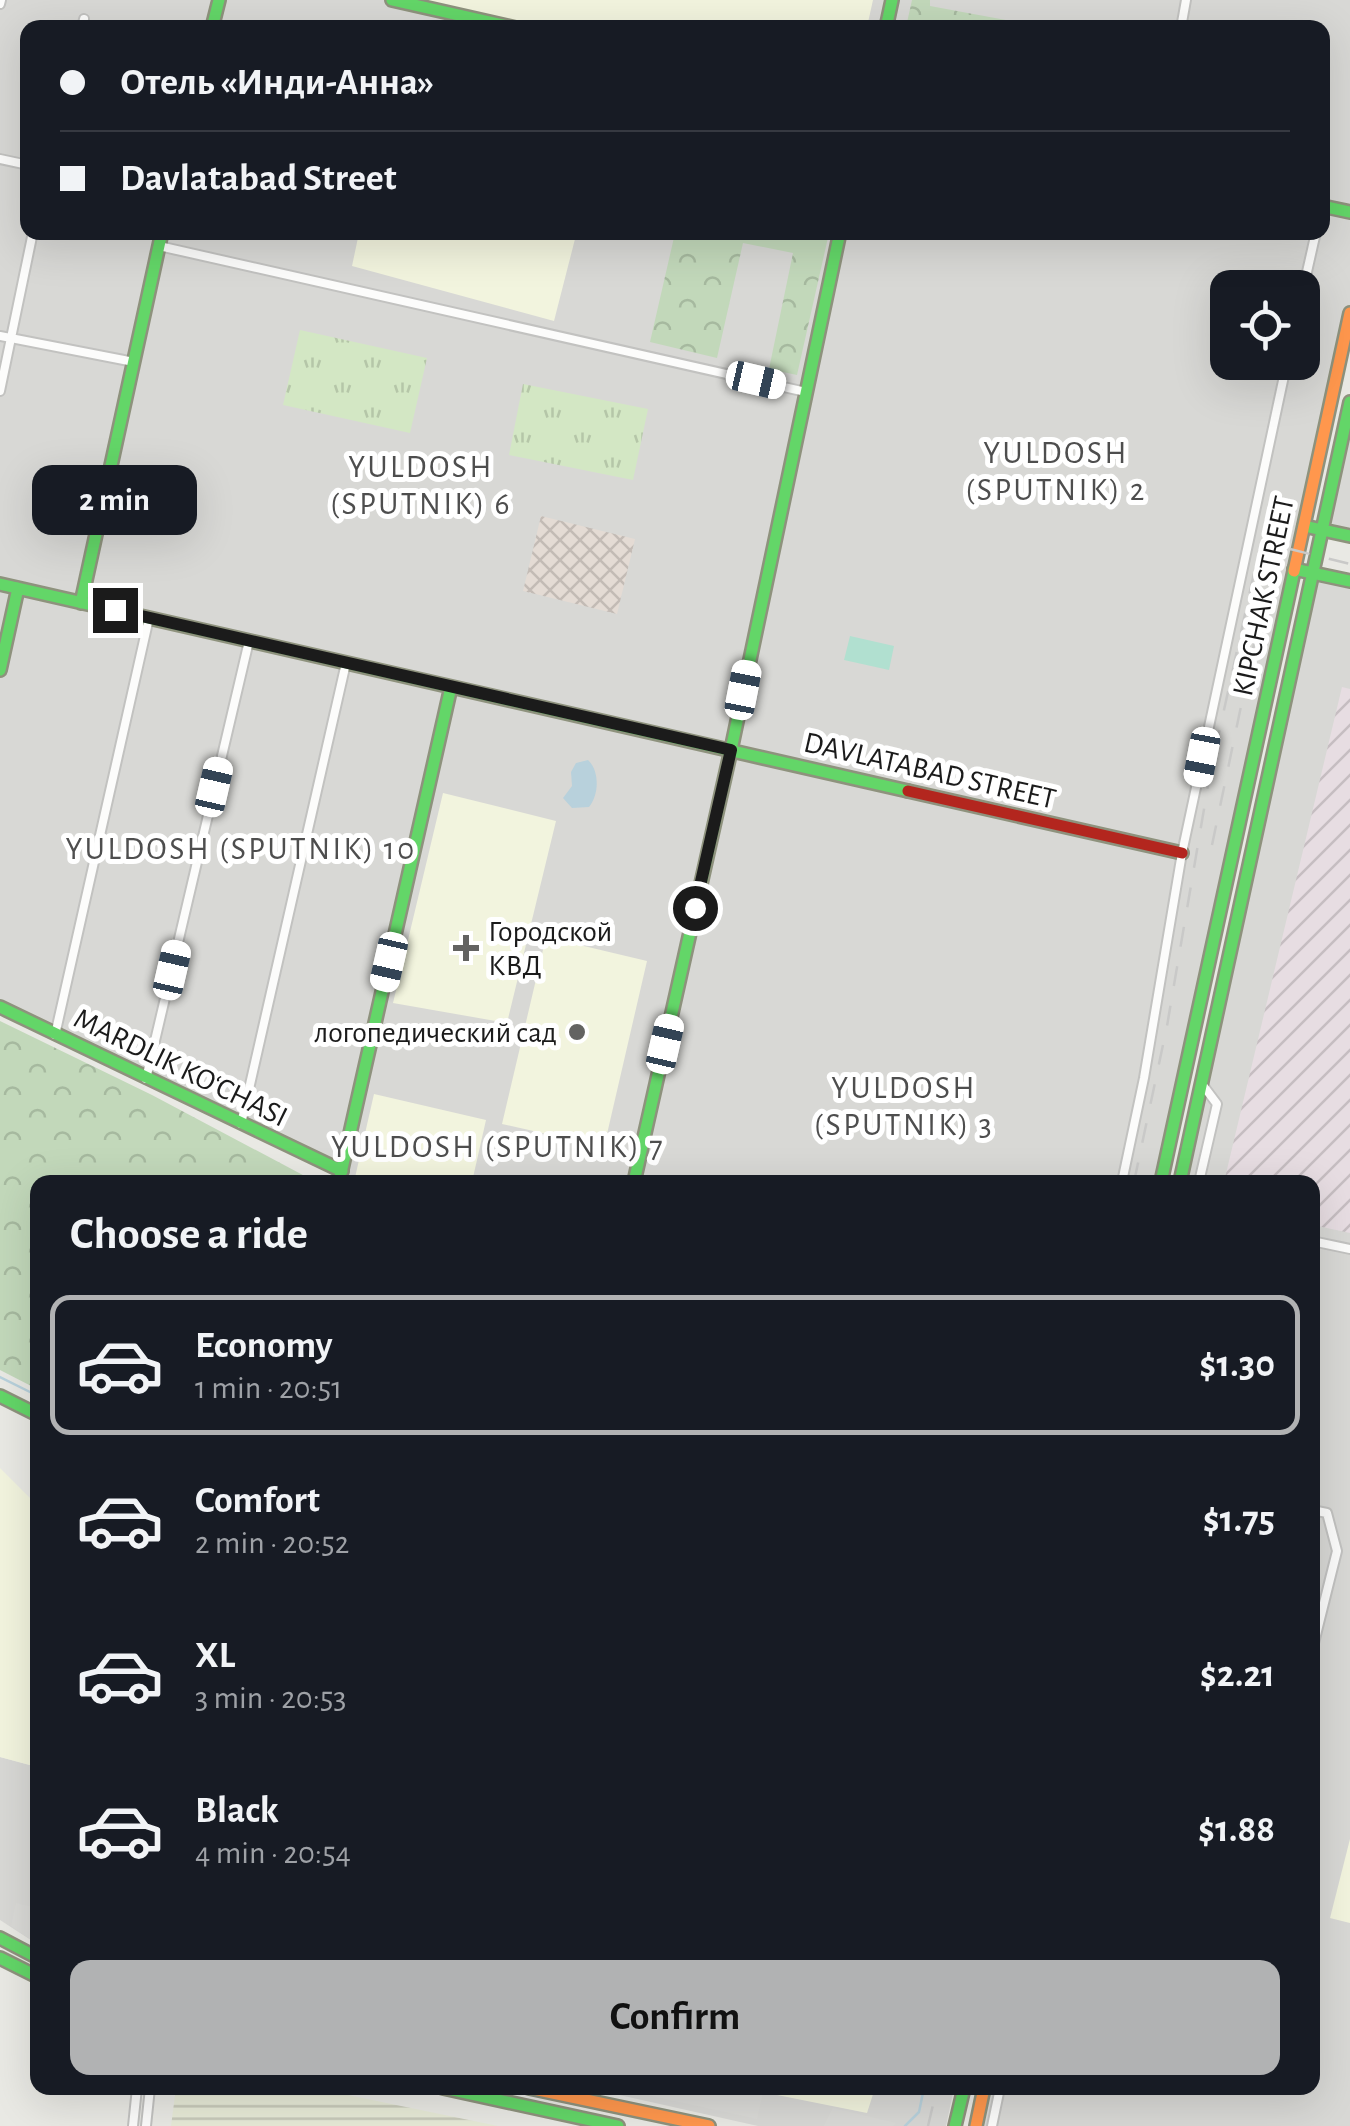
<!DOCTYPE html>
<html lang="en">
<head>
<meta charset="utf-8">
<style>
	body { margin:0; font-family:"Alegreya Sans",sans-serif; background:#20242c; color:#f1f3f6; height:100vh; display:flex; flex-direction:column; font-size:38px; white-space:nowrap }
	* { box-sizing:border-box; margin:0 }
	p { font-size:32px; color:#9ea1a6 }
	.icon { flex:none; width:55px; height:55px; fill:none; stroke:currentColor; stroke-width:2; stroke-linecap:round; stroke-linejoin:round }
	.map { position:relative; flex:1; overflow:hidden }
	.details { position:absolute; left:30px; top:1175px; width:1290px; height:920px; display:flex; flex-direction:column; background:#171b24; border-radius:20px; box-shadow:0 10px 40px #0002 }
	.details>* { flex:none }
	.hud { position:absolute; left:20px; top:20px; width:1310px; height:220px; border-radius:20px; box-shadow:0 10px 40px #0002; display:grid; align-content:center; height:220px; padding:0 40px; background:#171b24 }
	.tools { position:absolute; left:1210px; top:270px; display:grid; gap:20px }
	.tools a { display:grid; place-items:center; width:110px; height:110px; border-radius:20px; background:#171b24; box-shadow:0 10px 40px #0002; font-size:50px }
	.end { position:absolute; width:45px; height:45px; margin:-22px; border:12px solid #1b1b1b; background:#fff; box-shadow:0 0 0 5px #fff }
	.from { border-radius:50% }
	.bubble { position:absolute; height:70px; border-radius:20px; background:#171b24; box-shadow:0 10px 40px #0002; font-size:32px; font-weight:700; line-height:70px; text-align:center }
	.car { position:absolute; width:30px; height:60px; margin:-30px -15px; border-radius:12px; box-shadow:0 0 8px 2px #0007; background:linear-gradient(#fff 24%,#345 0 40%,#fff 0 76%,#345 0 86%,#fff 0) }
	.hud b { display:flex; align-items:center; gap:35px; height:95px; font-size:38px }
	.hud b+b { border-top:2px solid #363941 }
	.hud i { width:25px; height:25px; background:#f1f3f6 }
	ul { padding:0; list-style:none }
	li { display:flex; align-items:center; gap:30px; height:140px; margin:0 20px 15px; padding:0 20px; border:5px solid transparent; border-radius:20px }
	li div { flex:1 }
	li b { display:block; font-size:38px }
	li em { font-style:normal; font-weight:700 }
	li.on { border-color:#b1b2b3 }
	li>.icon { width:90px; height:90px; stroke-width:1.5 }
	h2 { padding:0 40px; font-size:45px; line-height:120px }
	.cta { display:flex; gap:20px; margin-top:auto; padding:20px 40px }
	.cta a { flex:1; height:115px; border-radius:20px; background:#b1b2b3; color:#111; font-size:40px; font-weight:700; line-height:115px; text-align:center }
	.map>svg:first-child { display:block }
	.residential { fill:#d8d8d5; fill-rule:evenodd }
	.industrial { fill:url(#industrial-furrows) }
	.education { fill:#f2f4de }
	.military { fill:url(#military-cross-hatch) }
	.farmland { fill:url(#farmland-rules) }
	.grass { fill:url(#grass-tufts) }
	.forest { fill:url(#forest-crowns) }
	.pitch { fill:#b1e0d0 }
	.parking { fill:#dadad7 }
	.water { fill:#b8d1dc }
	.lines { fill:none; stroke-linecap:round; stroke-linejoin:round }
	.stream { stroke:#b8d1dc; stroke-width:2.5 }
	.street-casing { stroke:#c2c2c0; stroke-width:12 }
	.fast-casing { stroke:#8e927d; stroke-width:16 }
	.slow-casing { stroke:#8e927d; stroke-width:16 }
	.jam-casing { stroke:#8e927d; stroke-width:16 }
	.street { stroke:#fcfcfb; stroke-width:8 }
	.fast { stroke:#63d668; stroke-width:11 }
	.slow { stroke:#ff974d; stroke-width:11 }
	.jam { stroke:#b3261e; stroke-width:11 }
	.rail { stroke:#c9c9c8; stroke-width:2.5; stroke-dasharray:20 20; stroke-linecap:butt }
	.route { stroke:#1b1b1b; stroke-width:12 }
	.poi-dot { fill:#636361; stroke:#fff; stroke-width:4 }
	.labels { text-anchor:middle; stroke-width:10; stroke-linejoin:round; paint-order:stroke }
	.street-label { font-size:30px; fill:#1b1b1b; stroke:#fff }
	.poi-label { font-size:30px; fill:#1b1b1b; stroke:#fff; text-anchor:start }
	.neighbourhood-label { font-size:32px; letter-spacing:2.5px; fill:#4e4e4e; stroke:#fff }
</style>
</head>
<body>
<div class="map">
<svg width="1350" height="2126" viewBox="0 0 1350 2126">
	<defs>
		<pattern id="industrial-furrows" width="10" height="10" patternUnits="userSpaceOnUse" patternTransform="scale(2.5)"><rect width="10" height="10" fill="#e7dde2"/><path d="M-1 1l2-2M0 10L10 0M9 11l2-2" fill="none" stroke="#c6bdc1"/></pattern>
		<pattern id="military-cross-hatch" width="8" height="8" patternUnits="userSpaceOnUse" patternTransform="scale(2.5)"><rect width="8" height="8" fill="#e4dbd4"/><path d="M0 0l8 8M0 8l8-8" fill="none" stroke="#c3bbb5"/></pattern>
		<pattern id="farmland-rules" width="6" height="5" patternUnits="userSpaceOnUse" patternTransform="scale(2.5)"><rect width="6" height="5" fill="#e7ead7"/><path d="M0 2.5h6" fill="none" stroke="#c6c8b8"/></pattern>
		<pattern id="grass-tufts" width="24" height="20" patternUnits="userSpaceOnUse" patternTransform="scale(2.5)"><rect width="24" height="20" fill="#d3e7c4"/><path d="M3 7l-1-3M5 7V3M7 7l1-3M15 17l-1-3M17 17v-4M19 17l1-3" fill="none" stroke="#b5c6a8"/></pattern>
		<pattern id="forest-crowns" width="20" height="18" patternUnits="userSpaceOnUse" patternTransform="scale(2.5)"><rect width="20" height="18" fill="#c2d8ba"/><path d="M2 6a3 3 0 1 1 6 0M12 15a3 3 0 1 1 6 0" fill="none" stroke="#a6b99f"/></pattern>
	</defs>
	<rect width="100%" height="100%" fill="#e9e9e4"/>
	<!-- residential -->
	<path class="residential" d="M0,0H1350V313L1161,1182H339L342,1172L0,1007ZM28,28H1322V232H28ZM1228,288H1302V362H1228Z
		M1350,402V536L1323,530Z
		M1314,573L1350,581V2126H976L984,2088H1312V1182H1180Z
		M0,1757L37,1767V1944L0,1920Z
		M588,2088H954L946,2126H758Z"/>
	<!-- industrial -->
	<path class="industrial" d="M1342,687L1350,689V1233L1313,1225L1312,1182H1224Z"/>
	<!-- education -->
	<path class="education" d="M421,0H873L867,27L547,28Z
		M551,232L575,239L554,321L352,266L359,233Z
		M443,793L556,821L507,1023L393,1003Z
		M546,937L647,961L604,1147L502,1124Z
		M374,1094L486,1120L472,1182H354Z
		M0,1468L37,1505V1767L0,1757Z
		M1350,1839V1923L1330,1918Z
		M742,2088H875L867,2113Z"/>
	<!-- military -->
	<path class="military" d="M541,516L635,539L617,614L523,591Z"/>
	<!-- farmland -->
	<path class="farmland" d="M176,2088H314L498,2126H171Z"/>
	<!-- grass -->
	<path class="grass" d="M300,330L427,358L410,433L283,405Z
		M523,384L648,409L633,480L509,455Z"/>
	<!-- forest -->
	<path class="forest" d="M912,0H930V6L1044,27H906Z
		M675,233H829L797,375L769,369L793,253L743,243L717,358L650,342Z
		M0,1021L152,1095L316,1182H38L37,1389L0,1370Z"/>
	<!-- pitch -->
	<path class="pitch" d="M850,636L894,646L889,670L844,660Z"/>
	<!-- parking -->
	<path class="parking" d="M16,1903L37,1908V1944L11,1926Z
		M615,2088H742L763,2092L757,2119Z
		M833,2108L896,2123L893,2126H824Z"/>
	<!-- water -->
	<path class="water" d="M588,760C600,771 599,795 589,807L572,808L563,798L572,786L571,772L576,763Z"/>
	<g class="lines">
		<!-- stream -->
		<path class="stream" d="M0,1377L38,1396
			M905,2126L919,2112L924,2088"/>
		<!-- street casing -->
		<g class="street-casing">
			<path id="street" d="M0,4L1,0
				M82,28L84,19
				M1181,28L1186,0
				M0,159L28,165
				M159,246L806,392
				M1302,294L1316,232
				M0,336L134,362
				M0,391L33,232
				M55,1035L149,618
				M146,1079L249,641
				M241,1124L346,663
				M1122,1182L1144,1078L1182,853L1287,362
				M1199,1182L1217,1104L1202,1084
				M1312,1241L1350,1249
				M1312,1510L1327,1513L1337,1551L1312,1651
				M133,2126L137,2088
				M146,2126L150,2088
				M992,2126L1000,2088"/>
		</g>
		<!-- fast casing -->
		<g class="fast-casing">
			<path id="fast" d="M392,0L516,28
				M212,28L219,0
				M886,28L892,0
				M1322,206L1350,212
				M1304,526L1350,536
				M1294,569L1350,581
				M0,584L908,791
				M81,603L162,232
				M0,670L18,588
				M0,1007L342,1171
				M339,1182L451,687
				M634,1182L731,750L840,232
				M1161,1182L1294,571
				M1180,1182L1350,402
				M0,1396L38,1415
				M0,1938L38,1958
				M0,1958L38,1977
				M443,2088L618,2126
				M955,2126L964,2088"/>
		</g>
		<!-- slow casing -->
		<g class="slow-casing">
			<path id="slow" d="M1294,571L1350,313
				M529,2088L709,2126
				M976,2126L984,2088"/>
		</g>
		<!-- jam casing -->
		<g class="jam-casing">
			<path id="jam" d="M908,791L1182,853"/>
		</g>
		<!-- street -->
		<use href="#street" class="street"/>
		<!-- fast -->
		<use href="#fast" class="fast"/>
		<!-- slow -->
		<use href="#slow" class="slow"/>
		<!-- jam -->
		<use href="#jam" class="jam"/>
		<!-- rail -->
		<path class="rail" d="M1290,549L1350,564
			M1212,845L1258,625
			M1134,1182L1167,1026L1210,774L1254,573
			M928,2126L937,2088"/>
	</g>
	<g class="lines">
		<!-- route -->
		<path class="route" d="M115,610L731,750L695,908"/>
	</g>
	<!-- markers -->
	<g class="poi-dot">
		<path d="M461 933h10v10h10v10h-10v10h-10v-10h-10v-10h10z"/>
		<circle cx="577" cy="1032" r="10"/>
	</g>
	<g class="labels">
		<!-- street labels -->
		<g class="street-label">
			<text transform="translate(1263 596) rotate(-78)" y="10">KIPCHAK STREET</text>
			<text transform="translate(930 770) rotate(13)" y="10">DAVLATABAD STREET</text>
			<text transform="translate(181 1067) rotate(26)" y="10">MARDLIK KO‘CHASI</text>
		</g>
		<!-- poi labels -->
		<g class="poi-label">
			<text x="488" y="941">Городской<tspan x="488" dy="34">КВД</tspan></text>
			<text x="557" y="1042" text-anchor="end">логопедический сад</text>
		</g>
		<!-- neighbourhood labels -->
		<g class="neighbourhood-label">
			<text x="1056" y="463">YULDOSH<tspan x="1056" dy="37">(SPUTNIK) 2</tspan></text>
			<text x="421" y="477">YULDOSH<tspan x="421" dy="37">(SPUTNIK) 6</tspan></text>
			<text x="241" y="859">YULDOSH (SPUTNIK) 10</text>
			<text x="904" y="1098">YULDOSH<tspan x="904" dy="37">(SPUTNIK) 3</tspan></text>
			<text x="498" y="1157">YULDOSH (SPUTNIK) 7</text>
		</g>
	</g>
</svg>
<div class="tools">
<a><svg class="icon" aria-label="locate" viewBox="0 0 24 24"><circle cx="12" cy="12" r="6"/><path d="M12 2v4M12 18v4M2 12h4M18 12h4"/></svg></a>
</div>
<i class="end from" style="left:695px;top:908px"></i>
<i class="end" style="left:115px;top:610px"></i>
<div class="bubble" style="left:32px;top:465px;width:165px">2 min</div>
<i class="car" style="left:756px;top:380px;rotate:103deg"></i>
<i class="car" style="left:743px;top:690px;rotate:11deg"></i>
<i class="car" style="left:1202px;top:757px;rotate:191deg"></i>
<i class="car" style="left:214px;top:787px;rotate:13deg"></i>
<i class="car" style="left:389px;top:962px;rotate:193deg"></i>
<i class="car" style="left:172px;top:970px;rotate:13deg"></i>
<i class="car" style="left:665px;top:1044px;rotate:13deg"></i>
<div class="hud">
<b><i class="from"></i>Отель «Инди-Анна»</b>
<b><i></i>Davlatabad Street</b>
</div>
<section class="details">
<h2>Choose a ride</h2>
<ul>
<li class="on"><svg class="icon" aria-label="car" viewBox="0 0 24 24"><path d="M5 17H2v-5l4-1 3-4h7l3 4 3 1v5h-3M9 17h6M6 11h13"/><circle cx="7" cy="17" r="2"/><circle cx="17" cy="17" r="2"/></svg><div><b>Economy</b><p>1 min · 20:51</p></div><em>$1.30</em></li>
<li><svg class="icon" aria-label="car" viewBox="0 0 24 24"><path d="M5 17H2v-5l4-1 3-4h7l3 4 3 1v5h-3M9 17h6M6 11h13"/><circle cx="7" cy="17" r="2"/><circle cx="17" cy="17" r="2"/></svg><div><b>Comfort</b><p>2 min · 20:52</p></div><em>$1.75</em></li>
<li><svg class="icon" aria-label="car" viewBox="0 0 24 24"><path d="M5 17H2v-5l4-1 3-4h7l3 4 3 1v5h-3M9 17h6M6 11h13"/><circle cx="7" cy="17" r="2"/><circle cx="17" cy="17" r="2"/></svg><div><b>XL</b><p>3 min · 20:53</p></div><em>$2.21</em></li>
<li><svg class="icon" aria-label="car" viewBox="0 0 24 24"><path d="M5 17H2v-5l4-1 3-4h7l3 4 3 1v5h-3M9 17h6M6 11h13"/><circle cx="7" cy="17" r="2"/><circle cx="17" cy="17" r="2"/></svg><div><b>Black</b><p>4 min · 20:54</p></div><em>$1.88</em></li>
</ul>
<div class="cta"><a>Confirm</a></div>
</section>
</div>
</body>
</html>
